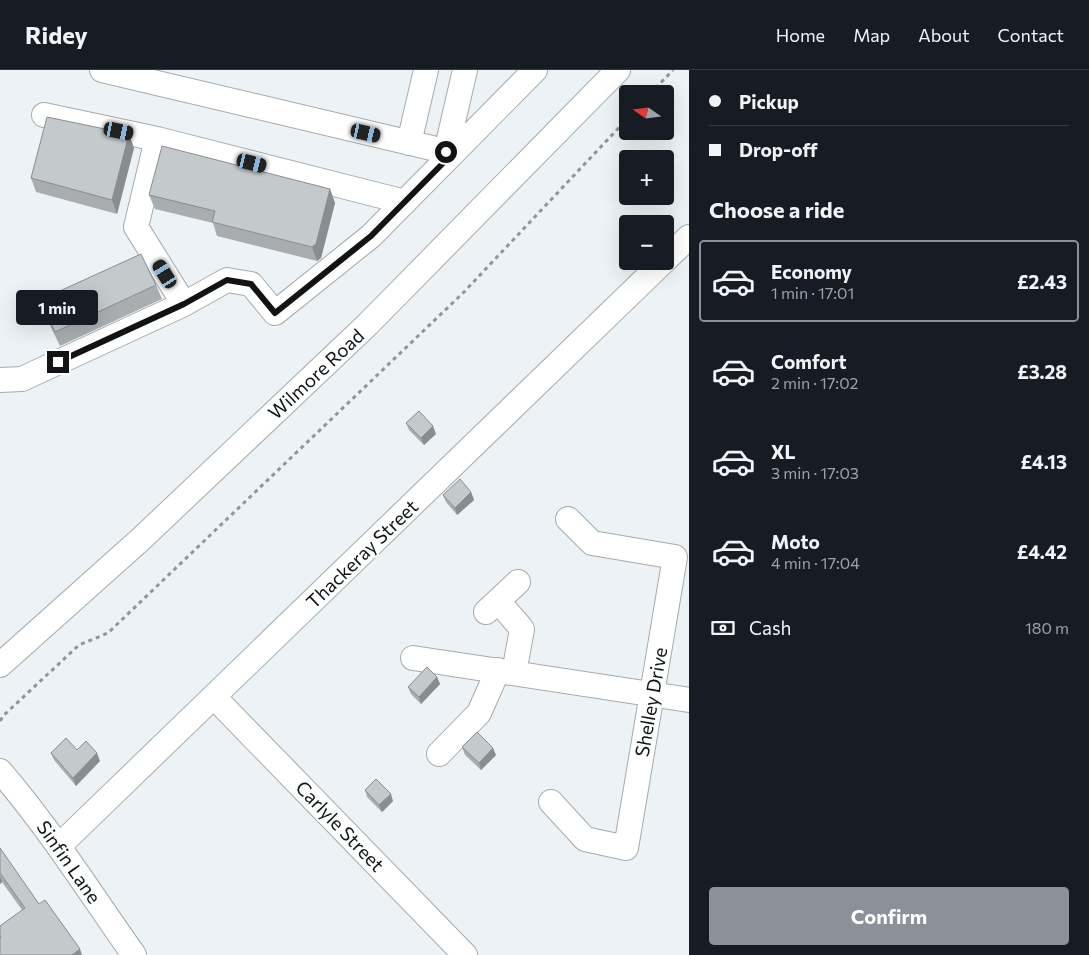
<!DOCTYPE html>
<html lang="en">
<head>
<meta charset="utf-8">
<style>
	body { margin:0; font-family:Commissioner,sans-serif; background:#242831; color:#f1f3f6; height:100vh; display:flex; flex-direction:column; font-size:19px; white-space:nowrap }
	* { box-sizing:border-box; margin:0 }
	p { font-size:16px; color:#9ea1a6 }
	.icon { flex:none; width:28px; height:28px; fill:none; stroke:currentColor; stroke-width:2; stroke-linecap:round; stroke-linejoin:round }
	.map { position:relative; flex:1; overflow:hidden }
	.details { display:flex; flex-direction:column; background:#171b24; width:400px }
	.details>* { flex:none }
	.top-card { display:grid; align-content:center; height:110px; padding:0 20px; background:#171b24 }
	.needle { width:32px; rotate:284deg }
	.controls { position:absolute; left:619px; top:15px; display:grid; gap:10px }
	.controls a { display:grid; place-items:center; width:55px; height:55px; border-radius:5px; background:#171b24; box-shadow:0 5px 20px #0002; font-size:25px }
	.end { position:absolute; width:22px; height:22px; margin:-11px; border:6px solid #111314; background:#fff; box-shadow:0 0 0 2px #fff }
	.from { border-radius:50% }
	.bubble { position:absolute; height:35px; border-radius:5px; background:#171b24; box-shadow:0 5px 20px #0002; font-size:16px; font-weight:700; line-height:35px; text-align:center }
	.car { position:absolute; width:15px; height:30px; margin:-15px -8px; border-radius:6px; box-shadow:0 0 4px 1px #0007; background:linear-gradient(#222 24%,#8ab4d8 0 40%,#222 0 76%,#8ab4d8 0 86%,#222 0) }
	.top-card b { display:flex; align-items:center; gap:18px; height:48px; font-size:19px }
	.top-card b+b { border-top:1px solid #363941 }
	.top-card i { width:12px; height:12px; background:#f1f3f6 }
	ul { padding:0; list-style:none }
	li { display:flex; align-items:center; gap:15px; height:82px; margin:0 10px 8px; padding:0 10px; border:2px solid transparent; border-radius:5px }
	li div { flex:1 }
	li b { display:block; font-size:19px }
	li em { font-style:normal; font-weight:700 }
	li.current { border-color:#8c9099 }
	li>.icon { width:45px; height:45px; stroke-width:1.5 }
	h2 { padding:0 20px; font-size:22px; line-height:60px }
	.pay { display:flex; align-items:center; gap:12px; height:55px; padding:0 20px; font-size:19px }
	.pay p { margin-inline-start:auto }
	.action { display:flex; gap:10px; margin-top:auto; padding:10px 20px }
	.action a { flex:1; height:58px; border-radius:5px; background:#8c9099; color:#fff; font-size:20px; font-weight:700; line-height:58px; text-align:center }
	header { display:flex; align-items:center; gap:30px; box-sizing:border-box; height:70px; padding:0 25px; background:#171b24; border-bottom:1px solid #363941 }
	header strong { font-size:24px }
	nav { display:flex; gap:28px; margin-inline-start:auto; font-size:18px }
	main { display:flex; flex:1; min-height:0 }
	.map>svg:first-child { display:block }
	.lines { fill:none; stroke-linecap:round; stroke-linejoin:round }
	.minor-casing { stroke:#a5abad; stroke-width:26 }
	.path { stroke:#919597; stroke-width:3; stroke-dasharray:4 4; stroke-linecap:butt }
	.minor { stroke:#fff; stroke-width:24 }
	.wall { fill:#a9adaf }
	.shaded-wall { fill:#898d8f }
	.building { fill:#c4c9cc; stroke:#898d8f }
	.route { stroke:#111314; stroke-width:6 }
	.labels { text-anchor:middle; stroke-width:4; stroke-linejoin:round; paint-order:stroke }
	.street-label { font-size:19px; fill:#111314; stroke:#fdffff }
</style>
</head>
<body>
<header>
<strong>Ridey</strong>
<nav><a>Home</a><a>Map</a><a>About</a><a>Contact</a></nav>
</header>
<main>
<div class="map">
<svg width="689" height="885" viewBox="0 0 689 885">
	<rect width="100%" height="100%" fill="#ecf2f5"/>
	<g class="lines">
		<!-- minor casing -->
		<g class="minor-casing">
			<path id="minor" d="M102,0L453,83
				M44,45L157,69L405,132
				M157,69L136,157L184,234
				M409,73L426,0
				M446,82L465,0
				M665,190L689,167
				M0,310L22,309L184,234L227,210L251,214L275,243L371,166L535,0
				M498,531L522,559L514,603
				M486,542L518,512
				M413,588L689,630
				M0,595L141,469L368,254L618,0
				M214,627L465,885
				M439,684L479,643L498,600
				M0,701C50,759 90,823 134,885
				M551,732L585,769L626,778L675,487L592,473L568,449
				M59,776L664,191"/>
		</g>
		<!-- path -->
		<path class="path" d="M650,24L673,0
			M0,651L4,645L79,575L108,563L464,222L628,48"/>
		<!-- minor -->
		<use href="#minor" class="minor"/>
	</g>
	<!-- wall -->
	<path class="wall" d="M129,64L134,78L117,144L36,122L31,108Z
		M330,119L335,133L321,188L317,191L217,166L213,153L155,139L149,125Z
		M156,215L162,229L60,276L45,245L40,230Z
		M406,353L436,364L424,375L409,360Z
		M471,422L474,430L457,445L446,432L443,425Z
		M437,607L440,614L421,634L411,624L408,617Z
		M462,677L496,685L481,700L465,685Z
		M51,683L100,691L76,716L54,690Z
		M365,720L393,731L382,742L367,727Z
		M0,778L39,834L0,885V856L22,840L2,812L0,814Z"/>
	<!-- shaded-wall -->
	<path class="shaded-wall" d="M129,64L134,78L117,144L112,130Z
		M330,119L335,133L321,188L317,191L312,177Z
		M433,356L436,364L424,375L421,368Z
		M471,422L474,430L457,445L455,438Z
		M437,607L440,614L421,634L419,627Z
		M493,678L496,685L481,700L479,693Z
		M97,683L100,691L76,716L73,708Z
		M391,724L393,731L382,742L379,735Z
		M0,806L2,812L0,814Z
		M80,879L82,885H72Z"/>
	<!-- building -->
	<path class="building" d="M47,47L129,64L112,130L31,108Z
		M162,76L330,119L316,174L312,177L212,152L215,141L149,125Z
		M141,184L156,215L55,262L40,230Z
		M419,341L433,356L421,368L406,353Z
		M460,409L471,422L455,438L443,425Z
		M427,597L437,607L419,627L408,617Z
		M477,662L493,678L479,693L462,677Z
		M66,668L77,680L86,671L97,683L73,708L51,683Z
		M376,709L391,724L379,735L365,720Z
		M0,778L39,834L45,830L80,879L72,885H0V868L1,867L0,865V856L25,838L0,803Z"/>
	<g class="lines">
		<!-- route -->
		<path class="route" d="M58,292L184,234L227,210L251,214L275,243L371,166L453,83L446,82"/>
	</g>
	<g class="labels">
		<!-- street labels -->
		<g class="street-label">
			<text transform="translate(316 304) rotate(-43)" y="7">Wilmore Road</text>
			<text transform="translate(362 484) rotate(-44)" y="7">Thackeray Street</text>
			<text transform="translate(651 632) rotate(-80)" y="7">Shelley Drive</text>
			<text transform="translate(340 756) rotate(46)" y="7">Carlyle Street</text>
			<text transform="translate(69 792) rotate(55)" y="7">Sinfin Lane</text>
		</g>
	</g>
</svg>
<div class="controls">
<a><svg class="needle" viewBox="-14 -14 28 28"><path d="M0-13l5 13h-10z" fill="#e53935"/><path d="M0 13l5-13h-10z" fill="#9ea1a6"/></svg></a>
<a>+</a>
<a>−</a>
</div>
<i class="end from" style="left:446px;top:82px"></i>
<i class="end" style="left:58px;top:292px"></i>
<div class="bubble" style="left:16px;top:220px;width:82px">1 min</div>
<i class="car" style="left:119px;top:61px;rotate:102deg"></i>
<i class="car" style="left:366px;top:63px;rotate:103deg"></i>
<i class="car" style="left:252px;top:93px;rotate:104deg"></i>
<i class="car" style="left:165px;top:204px;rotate:328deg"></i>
</div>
<section class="details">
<div class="top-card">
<b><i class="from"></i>Pickup</b>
<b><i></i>Drop-off</b>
</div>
<h2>Choose a ride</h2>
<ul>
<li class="current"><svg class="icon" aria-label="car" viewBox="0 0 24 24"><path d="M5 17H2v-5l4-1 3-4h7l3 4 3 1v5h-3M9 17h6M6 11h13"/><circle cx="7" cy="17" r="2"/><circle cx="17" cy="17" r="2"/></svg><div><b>Economy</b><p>1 min · 17:01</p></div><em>£2.43</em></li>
<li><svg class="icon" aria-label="car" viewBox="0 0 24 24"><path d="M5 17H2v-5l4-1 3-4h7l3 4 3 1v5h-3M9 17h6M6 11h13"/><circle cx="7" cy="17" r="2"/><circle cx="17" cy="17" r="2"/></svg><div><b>Comfort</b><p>2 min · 17:02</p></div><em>£3.28</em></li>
<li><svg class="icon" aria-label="car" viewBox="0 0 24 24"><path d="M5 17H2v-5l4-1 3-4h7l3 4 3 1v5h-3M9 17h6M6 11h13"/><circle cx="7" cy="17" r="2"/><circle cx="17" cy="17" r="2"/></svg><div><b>XL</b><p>3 min · 17:03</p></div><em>£4.13</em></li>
<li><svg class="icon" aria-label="car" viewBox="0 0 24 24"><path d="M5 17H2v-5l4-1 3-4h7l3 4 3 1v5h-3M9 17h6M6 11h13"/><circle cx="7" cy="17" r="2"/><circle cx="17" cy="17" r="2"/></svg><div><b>Moto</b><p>4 min · 17:04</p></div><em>£4.42</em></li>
</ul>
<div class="pay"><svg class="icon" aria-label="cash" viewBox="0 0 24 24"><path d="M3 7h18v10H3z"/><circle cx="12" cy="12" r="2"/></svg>Cash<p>180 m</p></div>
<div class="action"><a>Confirm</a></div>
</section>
</main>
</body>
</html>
